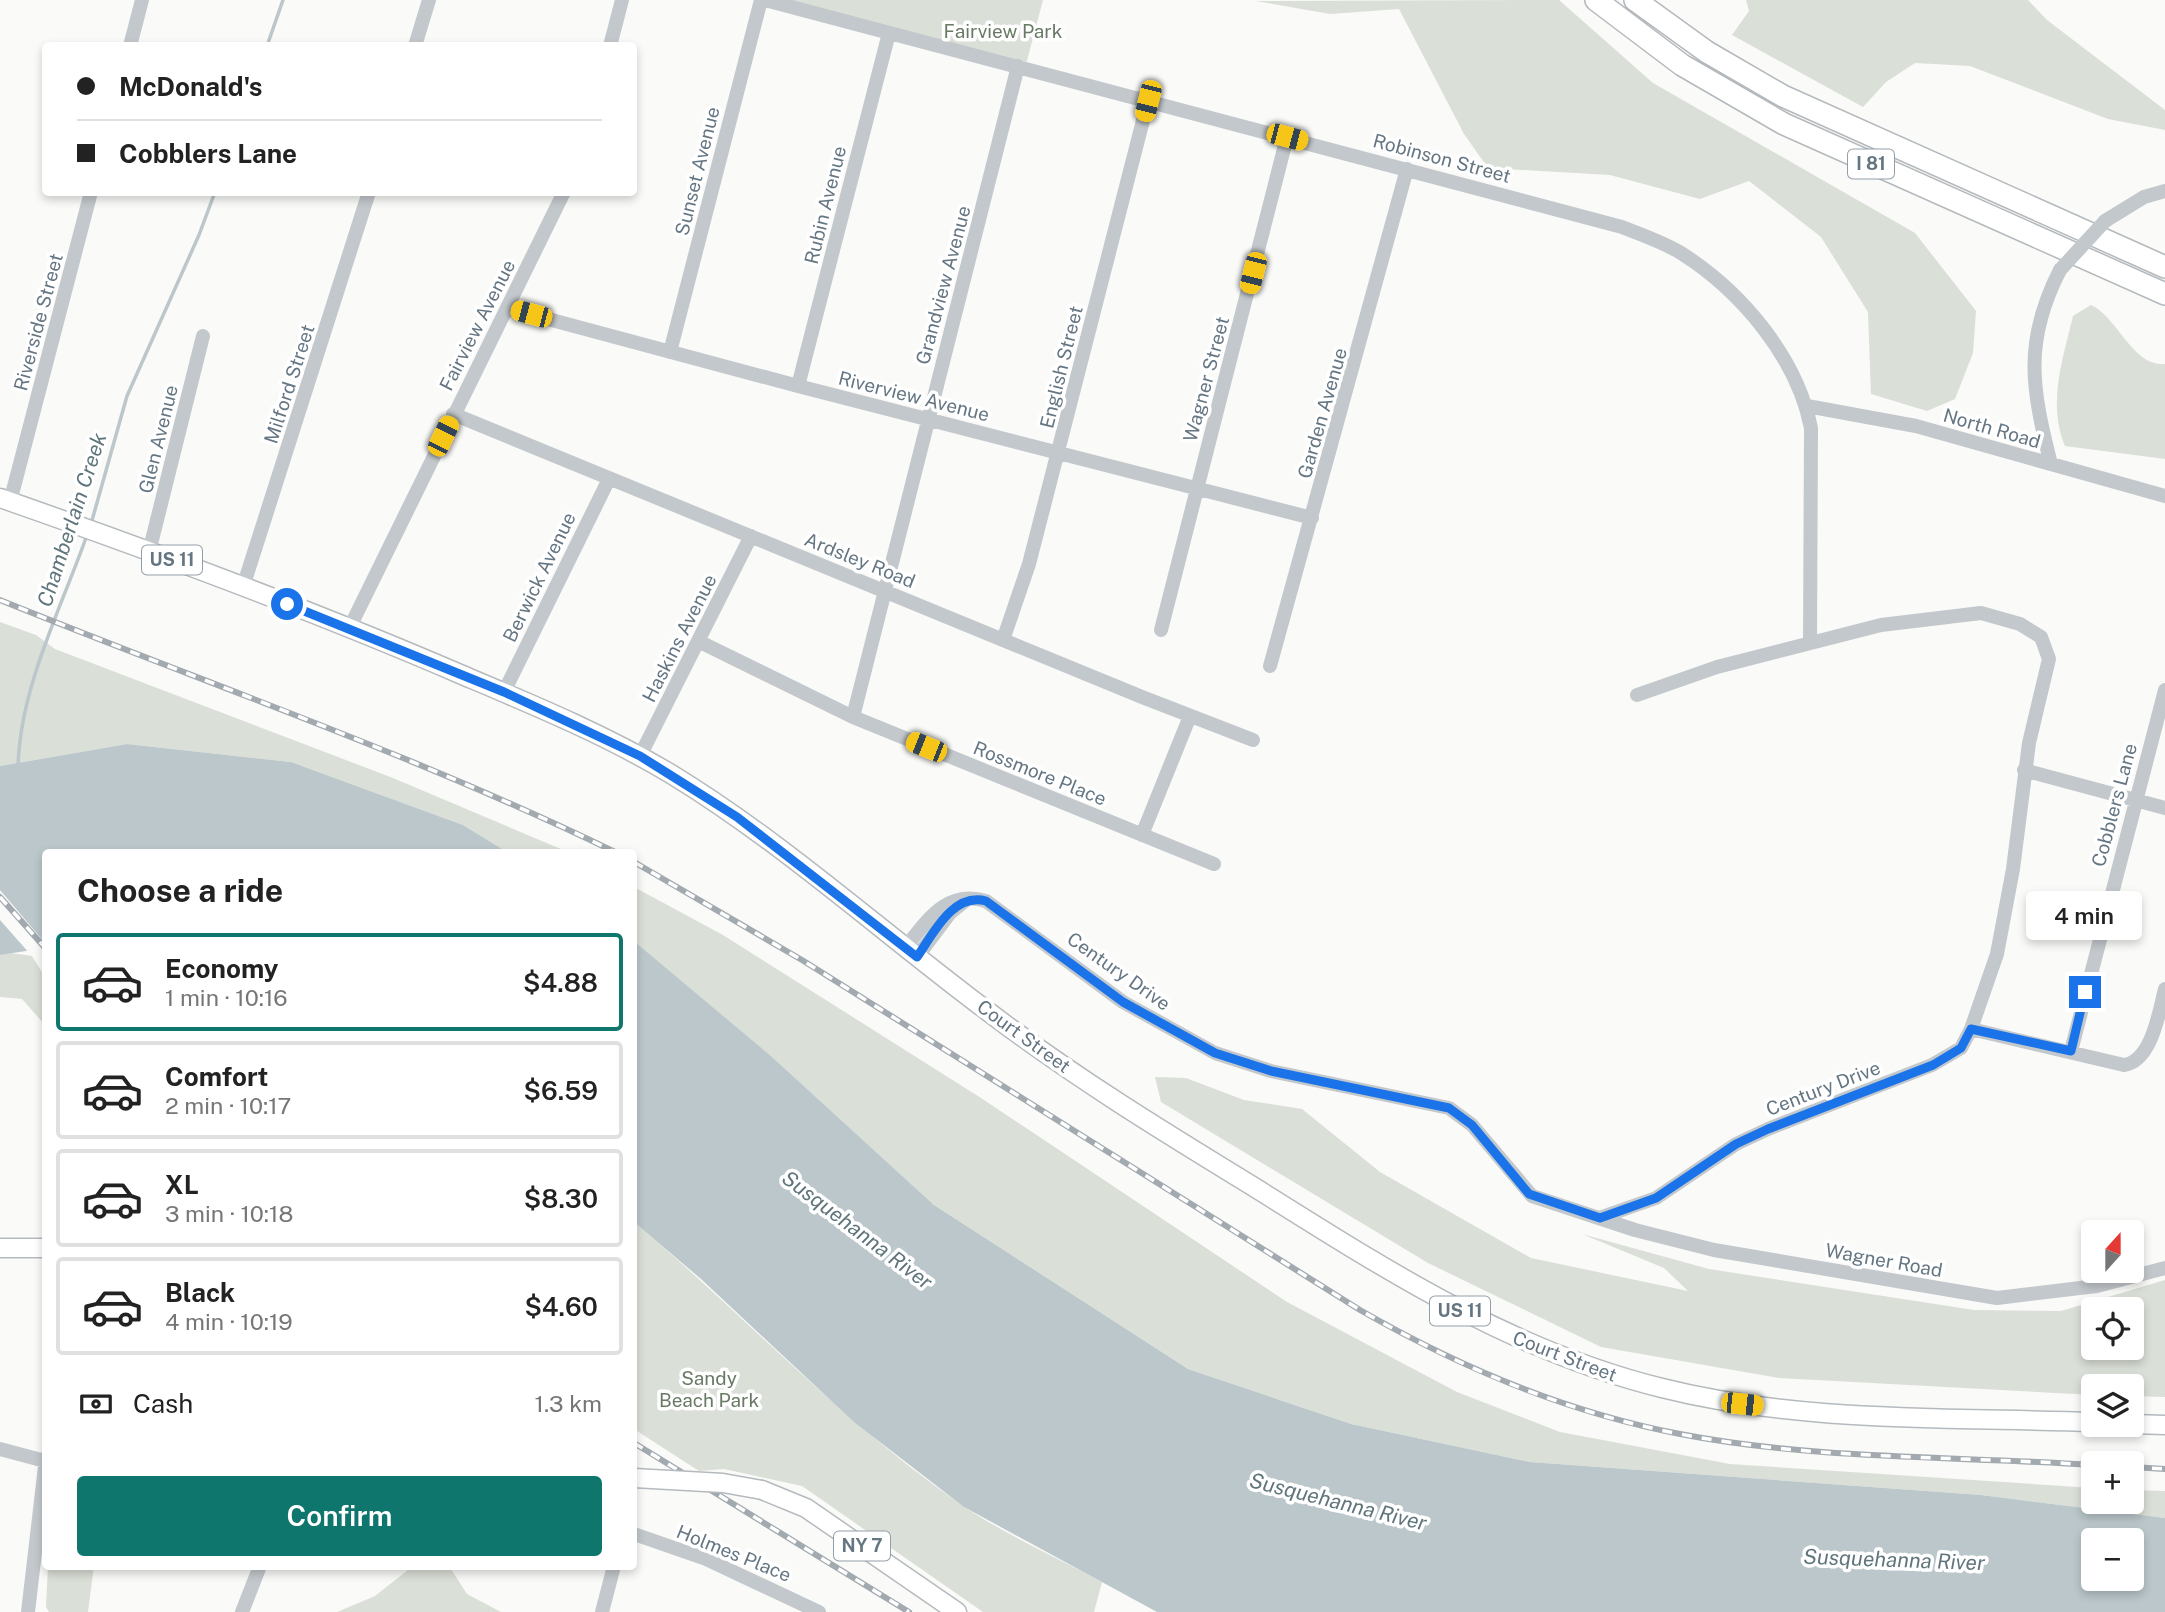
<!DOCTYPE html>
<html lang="en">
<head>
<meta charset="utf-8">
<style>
	body { margin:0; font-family:"Public Sans",sans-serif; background:#f2f2f2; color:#222; height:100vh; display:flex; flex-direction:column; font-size:26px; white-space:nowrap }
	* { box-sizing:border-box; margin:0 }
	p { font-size:23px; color:#767676 }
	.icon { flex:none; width:38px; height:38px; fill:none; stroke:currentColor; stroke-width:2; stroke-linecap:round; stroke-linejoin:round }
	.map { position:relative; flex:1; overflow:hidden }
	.side { position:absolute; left:42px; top:849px; width:595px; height:721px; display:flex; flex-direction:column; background:#fff; border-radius:7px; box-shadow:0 4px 10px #0003 }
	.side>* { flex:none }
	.banner { position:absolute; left:42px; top:42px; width:595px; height:154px; border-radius:7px; box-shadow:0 4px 10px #0003; display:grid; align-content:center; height:154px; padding:0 35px; background:#fff }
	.needle { width:46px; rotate:21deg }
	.controls { position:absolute; left:2081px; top:1220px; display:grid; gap:14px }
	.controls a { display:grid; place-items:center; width:63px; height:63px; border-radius:7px; background:#fff; box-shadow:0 4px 10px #0003; font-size:35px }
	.end { position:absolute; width:32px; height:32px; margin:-16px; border:9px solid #1a73e8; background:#fff; box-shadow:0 0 0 4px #fff }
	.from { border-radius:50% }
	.bubble { position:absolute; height:49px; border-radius:7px; background:#fff; box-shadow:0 4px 10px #0003; font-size:23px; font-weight:600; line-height:49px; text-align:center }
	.car { position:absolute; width:21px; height:42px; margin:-21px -10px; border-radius:9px; box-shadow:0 0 5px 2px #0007; background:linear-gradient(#f5c518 24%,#345 0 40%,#f5c518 0 76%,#345 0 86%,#f5c518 0) }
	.banner b { display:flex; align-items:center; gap:24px; height:66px; font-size:26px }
	.banner b+b { border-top:2px solid #e0e0e0 }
	.banner i { width:18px; height:18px; background:#222 }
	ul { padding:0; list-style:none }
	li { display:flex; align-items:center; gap:21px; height:98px; margin:0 14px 10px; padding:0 21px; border:4px solid #e0e0e0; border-radius:7px }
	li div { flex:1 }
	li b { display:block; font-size:26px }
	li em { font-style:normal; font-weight:600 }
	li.on { border-color:#0f766e }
	li>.icon { width:63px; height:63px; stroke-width:1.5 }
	h2 { padding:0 35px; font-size:32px; line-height:84px }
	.pay { display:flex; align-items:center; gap:18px; height:77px; padding:0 35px; font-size:26px }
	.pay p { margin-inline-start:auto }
	.button { display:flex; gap:14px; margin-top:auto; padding:14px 35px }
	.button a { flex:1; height:80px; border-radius:7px; background:#0f766e; color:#fff; font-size:28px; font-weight:600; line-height:80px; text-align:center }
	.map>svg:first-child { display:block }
	.green { fill:#dadfd7; fill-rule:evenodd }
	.water { fill:#bbc7cb; fill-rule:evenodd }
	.pier { fill:#fafaf8 }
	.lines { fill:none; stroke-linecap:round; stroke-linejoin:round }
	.stream { stroke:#bbc7cb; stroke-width:3.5 }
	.major-casing { stroke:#b5babe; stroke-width:21 }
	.highway-casing { stroke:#b4b9bd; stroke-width:24 }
	.minor { stroke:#c3c8cc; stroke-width:14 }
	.major { stroke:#fff; stroke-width:18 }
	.highway { stroke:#fff; stroke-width:21 }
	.rail-casing { stroke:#a2aab0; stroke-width:6 }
	.rail { stroke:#fff; stroke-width:3.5; stroke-dasharray:10; stroke-linecap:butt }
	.major-bridge-casing { stroke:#b5babe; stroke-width:21; stroke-linecap:butt }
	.minor-bridge { stroke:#c3c8cc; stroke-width:14 }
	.major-bridge { stroke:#fff; stroke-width:18 }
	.route { stroke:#1a73e8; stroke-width:9 }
	.labels { text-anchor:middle; stroke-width:7; stroke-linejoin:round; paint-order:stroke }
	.shield { fill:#fff; stroke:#939fa8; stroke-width:2 }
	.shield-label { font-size:18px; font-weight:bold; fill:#657683 }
	.park-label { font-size:19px; fill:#687a64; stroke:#fff }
	.street-label { font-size:19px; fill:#657683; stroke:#fff }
	.water-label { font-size:21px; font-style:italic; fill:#60757c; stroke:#fff }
</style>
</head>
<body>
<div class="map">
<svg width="2165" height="1612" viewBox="0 0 2165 1612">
	<rect width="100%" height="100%" fill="#fafaf8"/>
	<!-- green -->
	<path class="green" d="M765,0H1043L1025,68Z
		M1559,0L1653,83L1915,233L1976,311L1973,353L1955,399L1927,411L1871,394L1868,312L1821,237L1749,181L1700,199L1610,175L1488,168L1464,134L1399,9L1330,14L1256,1Z
		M1746,0H2028L2047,20L2165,110V130L2108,119L1970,66L1915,63L1886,82L1863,107L1732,35L1749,11Z
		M2091,305C2118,317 2132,367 2165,364V459L2065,446C2047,404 2063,358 2073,316Z
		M0,622L36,635L55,649L393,778L568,852H507L463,825L291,762L127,744L0,766Z
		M634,887L723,935L981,1098L1287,1302L1457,1392L1560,1432L1730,1464L2093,1488V1502H2132V1490L2165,1491V1518L1981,1495L1530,1462L1351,1424L1188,1369L934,1205L771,1056L634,941Z
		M11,953L32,956L45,977V1025L22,999L0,997V955Z
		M1155,1077L1186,1078L1244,1100L1302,1109L1380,1172L1531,1258L1688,1291L1664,1268L1582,1234L1709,1269L1974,1310L2061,1311L2165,1280V1397L2132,1396V1386H2093V1395L1779,1378L1601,1347L1428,1263L1161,1102ZM2093,1309H2132V1348H2093Z
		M634,1222C744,1315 843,1423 963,1506C1006,1535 1056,1557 1102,1582L1094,1612H983L802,1486L724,1469L699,1471L634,1429Z
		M48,1566H94L88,1612H49L46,1607Z
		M413,1566H449L467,1594L501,1612H337L375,1596Z"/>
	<!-- water -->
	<path class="water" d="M127,744L291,762L463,825L507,852H46L45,948L0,955V766Z
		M634,941L771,1056L934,1205L1188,1369L1351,1424L1530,1462L1981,1495L2165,1518V1612H1157L964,1507L854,1422L701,1279L634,1222ZM2093,1540H2132V1578H2093Z"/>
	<!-- pier -->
	<path class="pier" d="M0,890L45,943L46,952L30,954L0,920Z"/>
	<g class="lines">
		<!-- stream -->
		<path class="stream" d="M267,46L283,0
			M91,524L127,396L199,235L215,192
			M18,767C20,687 61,609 87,535"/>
		<!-- major casing -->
		<g class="major-casing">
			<path id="major" d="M0,498C155,552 309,609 460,674C531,704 604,734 671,774C784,843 884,934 990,1013C1074,1077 1164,1132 1254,1187C1383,1268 1511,1351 1662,1388C1801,1423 1950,1417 2093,1422
				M0,1248H46
				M2132,1424L2165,1425
				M762,1490L806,1508L957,1612"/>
		</g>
		<!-- highway casing -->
		<g class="highway-casing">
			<path id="highway" d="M1596,0L1682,65L1784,124L2165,294
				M1635,0L1707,52L1783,96L2165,267"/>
		</g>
		<!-- minor -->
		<path class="minor" d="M765,0L1622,227C1642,235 1663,242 1681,253C1741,291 1797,357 1811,428L1810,643
			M130,46L142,0
			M415,46L429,0
			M610,46L622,0
			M2105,221L2144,197L2165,191
			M507,308L798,386L1312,518
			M670,352L761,0
			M798,386L889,33
			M1807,406L1916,426L2165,496
			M453,414L1142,697L1253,740
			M2051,464C2032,389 2023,342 2060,270
			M10,502L91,192
			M149,552L203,336
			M243,587L369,192
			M350,627L564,192
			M1161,630L1287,137
			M1003,640L1029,564L1148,101
			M700,642L853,717L1214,864
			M1270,666L1407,169
			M504,692L609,479
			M853,717L1018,66
			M640,756L751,536
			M2024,770L2165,808
			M1142,835L1190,716
			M905,948C927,921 946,889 986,901L1123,1002L1215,1053L1271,1071L1449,1108L1472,1125L1532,1196L1635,1230L1714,1250L1997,1298L2097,1286L2165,1268
			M917,957L950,913L966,900
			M1971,1029L2124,1065C2152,1061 2159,1012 2165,989
			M2071,1051L2165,690
			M1599,1218L1656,1198L1736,1144L1768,1129L1932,1065L1961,1048L1971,1029L1997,954L2013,869L2029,743L2049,659L2041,637L2020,624L1981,613L1881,625L1717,667L1637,695
			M0,1449L45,1461
			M634,1534L706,1559L819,1612
			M28,1612L46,1458
			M242,1612L260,1566
			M602,1612L614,1566"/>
		<!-- major -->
		<use href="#major" class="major"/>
		<!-- highway -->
		<use href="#highway" class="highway"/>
		<!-- rail casing -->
		<g class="rail-casing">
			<path id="rail" d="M0,600C205,683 416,755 615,852
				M634,862L802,960L1360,1310C1461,1368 1565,1412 1680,1434C1815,1460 1956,1456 2093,1465
				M0,897L46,949
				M634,1443L909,1612
				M2132,1467L2165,1469"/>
		</g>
		<!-- rail -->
		<use href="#rail" class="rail"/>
		<!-- major-bridge casing -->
		<g class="major-bridge-casing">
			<path id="major-bridge" d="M634,1478L723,1483L762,1490"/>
		</g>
		<!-- minor-bridge -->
		<path class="minor-bridge" d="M2060,270L2105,221"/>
		<!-- major-bridge -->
		<use href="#major-bridge" class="major-bridge"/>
	</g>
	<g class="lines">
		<!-- route -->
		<path class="route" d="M287,604L504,692L640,756L737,817L917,957C933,934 953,892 986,901L1123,1002L1215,1053L1271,1071L1449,1108L1472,1125L1529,1194L1600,1218L1656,1198L1736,1144L1768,1129L1933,1065L1961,1048L1971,1029L2071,1051L2085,992"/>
	</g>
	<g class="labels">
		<!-- shield labels -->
		<g class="shield">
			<rect x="1848" y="149.5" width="46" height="29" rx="5"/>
			<rect x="142" y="545.5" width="60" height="29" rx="5"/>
			<rect x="1430" y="1296.5" width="60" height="29" rx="5"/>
			<rect x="834" y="1531.5" width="56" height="29" rx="5"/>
		</g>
		<g class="shield-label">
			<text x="1871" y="170">I 81</text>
			<text x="172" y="566">US 11</text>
			<text x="1460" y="1317">US 11</text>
			<text x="862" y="1552">NY 7</text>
		</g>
		<!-- park labels -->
		<g class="park-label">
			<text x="1003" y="38">Fairview Park</text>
			<text x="709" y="1385">Sandy<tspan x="709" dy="22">Beach Park</tspan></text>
		</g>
		<!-- street labels -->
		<g class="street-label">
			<text transform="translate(1442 158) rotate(15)" y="7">Robinson Street</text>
			<text transform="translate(697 171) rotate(-76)" y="7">Sunset Avenue</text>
			<text transform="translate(825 205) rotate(-76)" y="7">Rubin Avenue</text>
			<text transform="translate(943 285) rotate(-75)" y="7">Grandview Avenue</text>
			<text transform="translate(38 322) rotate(-75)" y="7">Riverside Street</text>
			<text transform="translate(477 325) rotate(-63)" y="7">Fairview Avenue</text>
			<text transform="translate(1061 367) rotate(-76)" y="7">English Street</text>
			<text transform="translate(1206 379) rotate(-75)" y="7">Wagner Street</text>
			<text transform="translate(289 384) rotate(-72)" y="7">Milford Street</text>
			<text transform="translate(914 396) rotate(14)" y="7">Riverview Avenue</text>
			<text transform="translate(1322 413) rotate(-74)" y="7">Garden Avenue</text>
			<text transform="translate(1992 428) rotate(16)" y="7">North Road</text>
			<text transform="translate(158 439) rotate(-76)" y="7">Glen Avenue</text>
			<text transform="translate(860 560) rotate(22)" y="7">Ardsley Road</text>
			<text transform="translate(539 577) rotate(-64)" y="7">Berwick Avenue</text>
			<text transform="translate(679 638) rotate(-63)" y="7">Haskins Avenue</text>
			<text transform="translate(1040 773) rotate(22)" y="7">Rossmore Place</text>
			<text transform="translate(2114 805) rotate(-75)" y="7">Cobblers Lane</text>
			<text transform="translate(1119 971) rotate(35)" y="7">Century Drive</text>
			<text transform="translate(1024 1036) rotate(36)" y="7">Court Street</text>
			<text transform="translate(1823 1088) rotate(-21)" y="7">Century Drive</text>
			<text transform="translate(1884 1260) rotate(10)" y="7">Wagner Road</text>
			<text transform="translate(1565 1356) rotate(21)" y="7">Court Street</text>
			<text transform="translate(734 1553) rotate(22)" y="7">Holmes Place</text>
		</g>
		<!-- water labels -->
		<g class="water-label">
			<text transform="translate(72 520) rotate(-72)" y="7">Chamberlain Creek</text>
			<text transform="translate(857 1230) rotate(37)" y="7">Susquehanna River</text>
			<text transform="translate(1338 1502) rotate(14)" y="7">Susquehanna River</text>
			<text transform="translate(1894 1560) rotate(2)" y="7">Susquehanna River</text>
		</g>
	</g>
</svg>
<div class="controls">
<a><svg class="needle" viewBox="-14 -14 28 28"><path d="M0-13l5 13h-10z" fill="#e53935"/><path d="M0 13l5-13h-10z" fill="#767676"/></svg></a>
<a><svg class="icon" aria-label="locate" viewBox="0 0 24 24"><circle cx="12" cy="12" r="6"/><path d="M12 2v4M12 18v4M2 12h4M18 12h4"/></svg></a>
<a><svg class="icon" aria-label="layers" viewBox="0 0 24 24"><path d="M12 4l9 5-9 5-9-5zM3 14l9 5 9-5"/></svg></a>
<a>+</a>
<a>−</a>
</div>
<i class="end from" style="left:287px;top:604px"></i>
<i class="end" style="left:2085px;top:992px"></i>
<div class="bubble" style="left:2026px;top:891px;width:116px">4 min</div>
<i class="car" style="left:1148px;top:101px;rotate:194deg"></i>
<i class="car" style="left:1287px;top:137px;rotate:105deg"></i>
<i class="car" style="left:1253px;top:273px;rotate:194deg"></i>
<i class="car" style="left:531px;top:314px;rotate:285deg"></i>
<i class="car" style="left:443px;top:436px;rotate:26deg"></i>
<i class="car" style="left:926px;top:747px;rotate:292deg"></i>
<i class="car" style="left:1742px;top:1404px;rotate:96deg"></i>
<div class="banner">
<b><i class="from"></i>McDonald's</b>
<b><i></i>Cobblers Lane</b>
</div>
<section class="side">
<h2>Choose a ride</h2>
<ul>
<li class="on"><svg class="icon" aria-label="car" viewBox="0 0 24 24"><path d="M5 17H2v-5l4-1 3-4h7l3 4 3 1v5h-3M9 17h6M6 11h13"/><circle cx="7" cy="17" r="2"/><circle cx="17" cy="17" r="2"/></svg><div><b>Economy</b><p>1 min · 10:16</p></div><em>$4.88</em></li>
<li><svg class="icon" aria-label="car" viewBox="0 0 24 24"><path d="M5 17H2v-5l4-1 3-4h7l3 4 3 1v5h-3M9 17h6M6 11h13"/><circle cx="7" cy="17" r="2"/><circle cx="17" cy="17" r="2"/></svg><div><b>Comfort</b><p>2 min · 10:17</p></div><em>$6.59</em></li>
<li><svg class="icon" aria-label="car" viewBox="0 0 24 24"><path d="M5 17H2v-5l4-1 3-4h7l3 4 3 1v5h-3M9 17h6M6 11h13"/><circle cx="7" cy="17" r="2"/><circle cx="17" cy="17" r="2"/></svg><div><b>XL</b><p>3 min · 10:18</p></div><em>$8.30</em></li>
<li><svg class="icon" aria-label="car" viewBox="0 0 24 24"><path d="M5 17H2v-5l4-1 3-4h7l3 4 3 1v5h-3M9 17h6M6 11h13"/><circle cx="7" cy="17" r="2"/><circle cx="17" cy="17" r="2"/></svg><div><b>Black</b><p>4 min · 10:19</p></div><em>$4.60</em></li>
</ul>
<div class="pay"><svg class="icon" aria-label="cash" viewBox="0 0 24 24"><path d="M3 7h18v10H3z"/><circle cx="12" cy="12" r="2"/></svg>Cash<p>1.3 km</p></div>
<div class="button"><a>Confirm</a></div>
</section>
</div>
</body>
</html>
